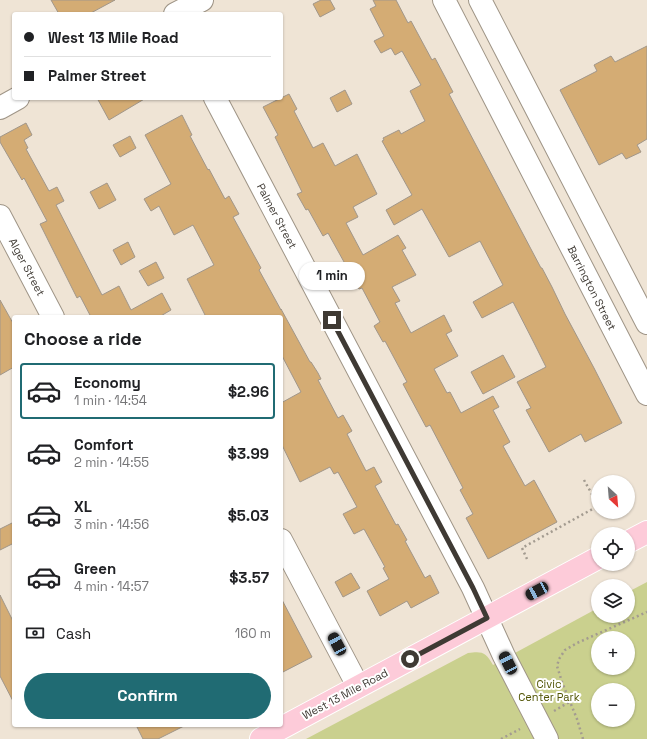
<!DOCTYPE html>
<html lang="en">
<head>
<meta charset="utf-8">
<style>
	body { margin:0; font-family:"Space Grotesk",sans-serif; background:#f2f2f2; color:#202124; height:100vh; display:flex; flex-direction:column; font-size:15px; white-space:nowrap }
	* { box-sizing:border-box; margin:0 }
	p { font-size:13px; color:#757577 }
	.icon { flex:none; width:22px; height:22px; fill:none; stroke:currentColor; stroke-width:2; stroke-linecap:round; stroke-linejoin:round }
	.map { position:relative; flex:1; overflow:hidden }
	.details { position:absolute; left:12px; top:315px; width:271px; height:412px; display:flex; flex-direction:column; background:#fff; border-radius:4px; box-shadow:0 1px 3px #0004 }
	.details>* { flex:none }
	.guide { position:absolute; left:12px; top:12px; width:271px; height:88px; border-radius:4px; box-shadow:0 1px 3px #0004; display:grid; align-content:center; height:88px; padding:0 12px; background:#fff }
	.needle { width:26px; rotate:154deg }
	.buttons { position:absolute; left:591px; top:475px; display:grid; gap:8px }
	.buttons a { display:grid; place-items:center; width:44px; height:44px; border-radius:50%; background:#fff; box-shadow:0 1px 3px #0004; font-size:20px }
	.end { position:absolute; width:18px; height:18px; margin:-9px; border:5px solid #3f3a34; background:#fff; box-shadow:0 0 0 2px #fff }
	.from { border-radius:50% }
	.bubble { position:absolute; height:28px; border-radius:14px; background:#fff; box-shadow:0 1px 3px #0004; font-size:13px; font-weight:700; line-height:28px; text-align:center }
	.car { position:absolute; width:12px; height:24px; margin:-12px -6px; border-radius:5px; box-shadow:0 0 3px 1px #0007; background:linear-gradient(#222 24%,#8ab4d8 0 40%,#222 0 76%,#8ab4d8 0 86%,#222 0) }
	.guide b { display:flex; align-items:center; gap:14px; height:38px; font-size:15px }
	.guide b+b { border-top:1px solid #e0e0e0 }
	.guide i { width:10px; height:10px; background:#202124 }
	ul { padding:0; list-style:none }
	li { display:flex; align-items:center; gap:12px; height:56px; margin:0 8px 6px; padding:0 4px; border:2px solid transparent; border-radius:4px }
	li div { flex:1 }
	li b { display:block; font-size:15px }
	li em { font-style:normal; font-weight:700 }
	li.active { border-color:#206b73 }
	li>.icon { width:36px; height:36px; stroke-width:1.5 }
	h2 { padding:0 12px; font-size:18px; line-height:48px }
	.pay { display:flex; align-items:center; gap:10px; height:44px; padding:0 12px; font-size:15px }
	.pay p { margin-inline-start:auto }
	.button { display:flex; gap:8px; margin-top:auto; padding:8px 12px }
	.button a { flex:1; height:46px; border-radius:24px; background:#206b73; color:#fff; font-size:16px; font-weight:700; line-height:46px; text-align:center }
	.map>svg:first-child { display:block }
	.green { fill:#cad08e; fill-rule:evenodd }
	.building { fill:#d4ac74; stroke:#a19689 }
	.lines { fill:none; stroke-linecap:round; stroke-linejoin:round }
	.minor-casing { stroke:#9f9587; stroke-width:24 }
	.major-casing { stroke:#fff; stroke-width:24 }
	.path { stroke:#a39b90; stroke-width:2.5; stroke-dasharray:2 3; stroke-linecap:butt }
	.minor { stroke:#fff; stroke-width:22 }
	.major { stroke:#fdcbd9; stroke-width:22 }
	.route { stroke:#3f3a34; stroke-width:5 }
	.labels { text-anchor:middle; stroke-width:4; stroke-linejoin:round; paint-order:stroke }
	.street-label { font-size:11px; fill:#3f3a34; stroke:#fff }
	.park-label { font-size:11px; fill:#515404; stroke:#fff }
</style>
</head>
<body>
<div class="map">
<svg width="647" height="739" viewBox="0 0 647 739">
	<rect width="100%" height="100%" fill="#efe4d5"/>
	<!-- green -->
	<path class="green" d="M647,582V739H306L468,653C482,651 486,652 493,665L598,608V616H628V592ZM598,638H628V668H598ZM598,690H628V720H598Z"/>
	<!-- building -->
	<path class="building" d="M51,0H115L89,14H59Z
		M321,0H330L335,9L320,17L313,4Z
		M373,0H396L408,23L411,21L432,60L435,58L453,92L449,94L541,268H542L552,287L565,314L594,368L622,423L585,442L581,434L549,452L526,410L531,408L517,382L546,367L533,341L513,302L482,318L473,302L503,285L480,241L449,257L422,209L394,225L386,210L412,195L382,141L384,140L383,138L399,130L401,134L425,121L410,91L421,85L402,51L395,55L391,48L381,53L374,41L384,36L370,9L376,6Z
		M647,46V139L637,145L641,152L626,159L622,153L599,165L560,90L597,71L594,65L611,56L615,62Z
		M345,90L352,104L337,112L330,98Z
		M289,94L297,109L294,111L313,148L323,143L335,166L357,154L377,194L353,207L358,217L346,223L363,255L398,235L406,248L402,250L416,275L392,287L400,301L395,303L411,333L444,315L452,331L446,334L458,356L434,369L447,393L450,392L461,413L493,396L499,407L493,410L510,442L503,446L525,486L534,480L557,522L488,559L466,518L473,514L460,490L463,488L430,425L426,427L403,384L407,382L385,341L383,342L374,326L380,322L362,288L359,289L328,233L323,236L308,209L306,210L297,194L302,192L275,137L278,135L263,107Z
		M97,98H146L109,120Z
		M182,115L192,135L190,136L208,170L209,169L225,199L229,196L239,214L233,217L261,268L259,270L281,310V309L310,362H311L318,373L321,379L318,380L338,418L343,415L352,431L347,434L366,471L374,467L382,482L375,486L396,525L398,524L407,540L405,541L425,578L430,575L439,593L411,608L407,601L380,616L367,591L389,579L383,568L385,567L364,529L354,534L343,514L357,507L338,472L334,474L330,467L300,482L281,443V403L301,392L281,354V317H206L187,279L214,265L193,225L174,235L159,206L151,211L144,199L171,184L145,135Z
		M26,123L32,135L24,140L28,148L26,149L49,191L57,187L64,201L56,205L102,295L119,286L131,310L162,293L171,310L159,317H91L80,296L77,298L40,224L47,221L24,178L22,180L0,142V137Z
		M130,136L136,148L120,157L113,145Z
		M107,183L116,200L99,209L90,192Z
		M128,242L135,257L121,265L113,250Z
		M156,262L164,278L148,286L139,271Z
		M0,300L14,325V367L0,375Z
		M503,355L515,377L483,394L471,372Z
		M14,522V543L0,550V529Z
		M351,573L360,588L343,597L335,582Z
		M0,595L14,623V703L0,676Z
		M281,598L312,657L281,673Z
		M136,725H186L158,739H143Z"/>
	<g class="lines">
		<!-- minor casing -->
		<g class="minor-casing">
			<path id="minor" d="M444,0L647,394
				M480,0L647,323
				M175,14L202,0
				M215,98L473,588L504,656L547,739
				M0,108L18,98
				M0,216L53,317
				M281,540L358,686"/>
		</g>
		<!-- major casing -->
		<g class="major-casing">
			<path id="major" d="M628,542L647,532
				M261,739L598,558"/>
		</g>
		<!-- path -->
		<path class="path" d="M584,480L598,505
			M527,559L522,548L598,506
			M554,711L571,701
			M501,739L520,729
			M583,739L577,719L562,682L557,666L559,659L565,650L577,643L647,612"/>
		<!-- minor -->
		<use href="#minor" class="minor"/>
		<!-- major -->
		<use href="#major" class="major"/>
	</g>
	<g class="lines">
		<!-- route -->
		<path class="route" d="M332,320L473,588L487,618L410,659"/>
	</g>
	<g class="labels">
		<!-- street labels -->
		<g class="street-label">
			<text transform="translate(277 216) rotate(62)" y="4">Palmer Street</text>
			<text transform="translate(27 267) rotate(62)" y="4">Alger Street</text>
			<text transform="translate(592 288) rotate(63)" y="4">Barrington Street</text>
			<text transform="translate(345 694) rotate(-28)" y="4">West 13 Mile Road</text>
		</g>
		<!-- park labels -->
		<g class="park-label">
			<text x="549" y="688">Civic<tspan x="549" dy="13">Center Park</tspan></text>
		</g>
	</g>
</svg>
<div class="buttons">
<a><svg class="needle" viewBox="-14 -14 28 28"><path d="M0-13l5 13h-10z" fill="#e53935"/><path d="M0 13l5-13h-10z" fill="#757577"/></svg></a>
<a><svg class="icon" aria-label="locate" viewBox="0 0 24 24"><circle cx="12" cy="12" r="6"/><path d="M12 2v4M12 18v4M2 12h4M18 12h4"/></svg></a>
<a><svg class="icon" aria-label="layers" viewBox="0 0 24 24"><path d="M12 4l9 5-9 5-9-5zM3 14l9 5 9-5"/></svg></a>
<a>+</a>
<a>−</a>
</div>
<i class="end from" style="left:410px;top:659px"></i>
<i class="end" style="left:332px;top:320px"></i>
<div class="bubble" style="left:299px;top:262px;width:66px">1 min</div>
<i class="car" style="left:537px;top:591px;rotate:242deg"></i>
<i class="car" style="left:337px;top:644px;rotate:332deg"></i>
<i class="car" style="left:508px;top:663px;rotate:333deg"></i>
<div class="guide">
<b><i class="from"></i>West 13 Mile Road</b>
<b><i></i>Palmer Street</b>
</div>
<section class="details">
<h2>Choose a ride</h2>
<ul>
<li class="active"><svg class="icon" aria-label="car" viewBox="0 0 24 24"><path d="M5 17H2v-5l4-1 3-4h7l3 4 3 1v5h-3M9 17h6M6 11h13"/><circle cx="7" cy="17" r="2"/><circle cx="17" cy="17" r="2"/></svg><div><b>Economy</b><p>1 min · 14:54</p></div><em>$2.96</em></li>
<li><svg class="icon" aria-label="car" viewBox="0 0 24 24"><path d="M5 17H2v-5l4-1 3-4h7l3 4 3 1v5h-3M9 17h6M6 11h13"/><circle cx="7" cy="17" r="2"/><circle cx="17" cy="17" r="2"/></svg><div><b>Comfort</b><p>2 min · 14:55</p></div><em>$3.99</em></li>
<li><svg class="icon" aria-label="car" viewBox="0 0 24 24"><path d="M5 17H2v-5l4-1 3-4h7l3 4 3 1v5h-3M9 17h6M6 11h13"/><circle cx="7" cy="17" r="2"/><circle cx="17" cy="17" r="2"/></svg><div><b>XL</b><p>3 min · 14:56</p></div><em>$5.03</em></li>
<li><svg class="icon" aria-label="car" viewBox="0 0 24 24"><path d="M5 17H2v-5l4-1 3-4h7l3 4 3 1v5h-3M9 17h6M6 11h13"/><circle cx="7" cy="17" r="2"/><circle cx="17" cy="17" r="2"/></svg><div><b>Green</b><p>4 min · 14:57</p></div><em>$3.57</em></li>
</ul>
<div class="pay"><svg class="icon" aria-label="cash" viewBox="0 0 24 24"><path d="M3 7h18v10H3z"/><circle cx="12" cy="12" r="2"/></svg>Cash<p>160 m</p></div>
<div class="button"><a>Confirm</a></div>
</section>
</div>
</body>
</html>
